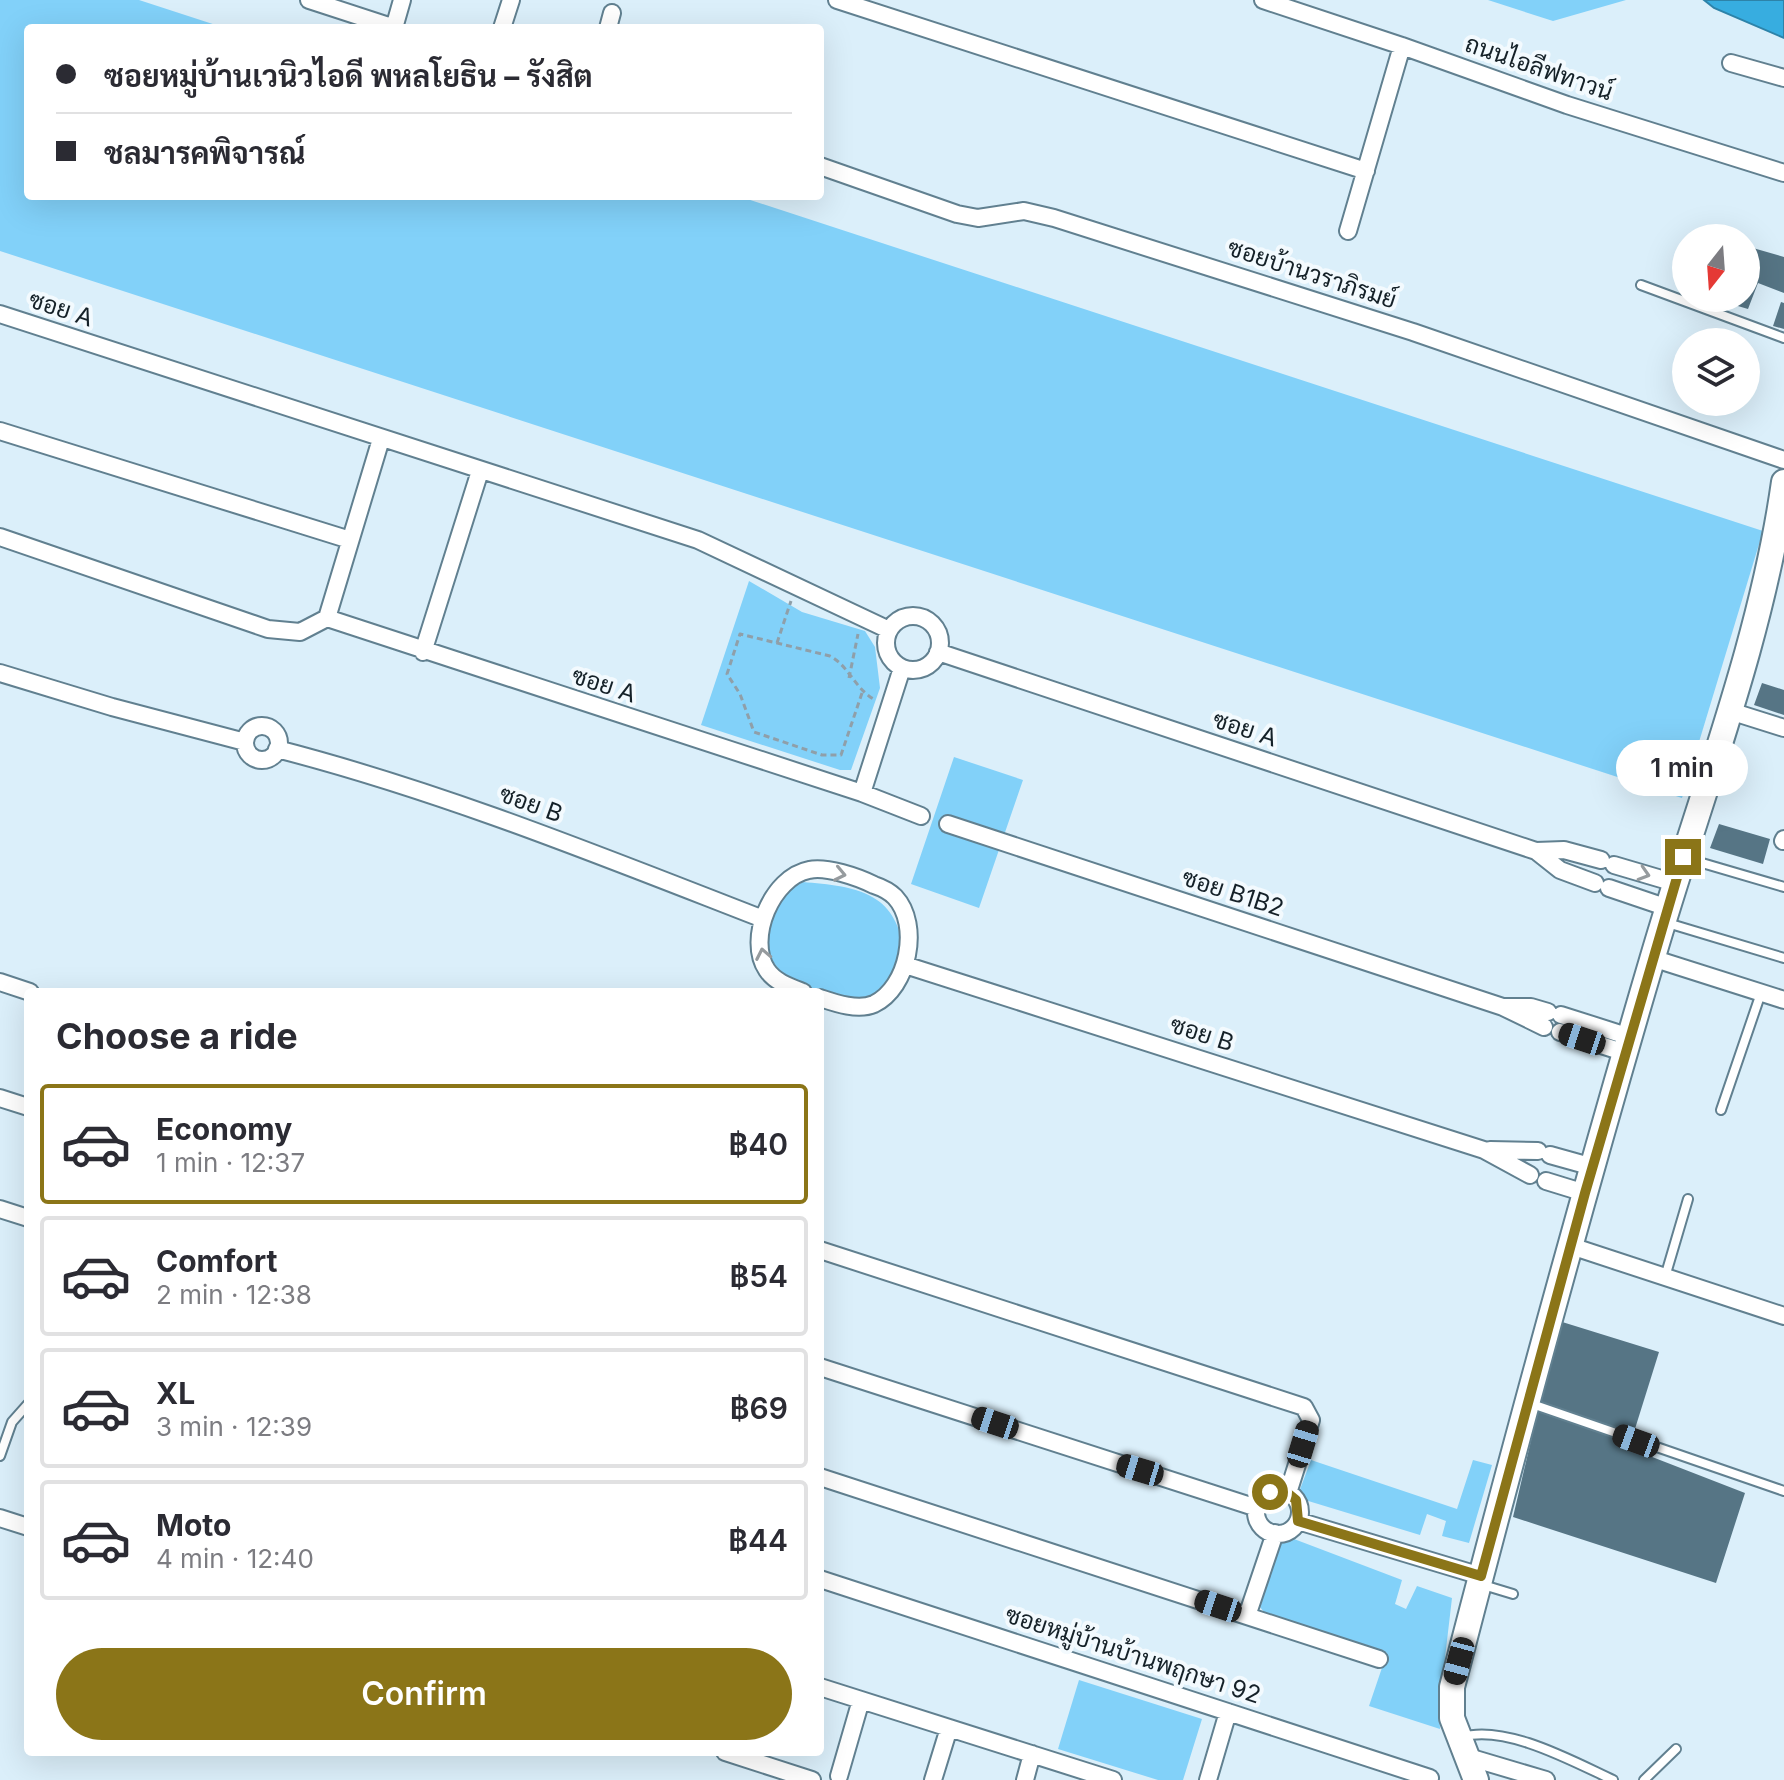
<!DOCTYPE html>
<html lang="en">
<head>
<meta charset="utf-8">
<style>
	body { margin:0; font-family:Inter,Sarabun,sans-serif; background:#f2f2f3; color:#2b2b33; height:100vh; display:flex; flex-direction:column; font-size:30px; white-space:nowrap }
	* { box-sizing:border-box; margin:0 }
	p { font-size:26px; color:#7c7c81 }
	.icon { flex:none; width:44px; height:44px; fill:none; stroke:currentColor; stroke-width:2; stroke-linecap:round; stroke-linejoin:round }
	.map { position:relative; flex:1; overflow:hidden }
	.sheet { position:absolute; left:24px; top:988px; width:800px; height:768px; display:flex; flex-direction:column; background:#fff; border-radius:8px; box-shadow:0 8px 32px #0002 }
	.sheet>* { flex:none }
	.banner { position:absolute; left:24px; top:24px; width:800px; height:176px; border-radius:8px; box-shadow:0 8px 32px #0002; display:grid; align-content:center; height:176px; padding:0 32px; background:#fff }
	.needle { width:52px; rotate:197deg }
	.controls { position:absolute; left:1672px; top:224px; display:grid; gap:16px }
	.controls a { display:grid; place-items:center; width:88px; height:88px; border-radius:50%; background:#fff; box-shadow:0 8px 32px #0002; font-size:40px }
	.end { position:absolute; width:36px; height:36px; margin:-18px; border:10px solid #8b7518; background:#fff; box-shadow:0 0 0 4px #fff }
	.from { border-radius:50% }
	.bubble { position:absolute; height:56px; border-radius:28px; background:#fff; box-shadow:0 8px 32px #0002; font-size:26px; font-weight:600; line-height:56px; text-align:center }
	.car { position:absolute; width:24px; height:48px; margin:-24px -12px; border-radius:10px; box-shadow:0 0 6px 2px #0007; background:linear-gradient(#222 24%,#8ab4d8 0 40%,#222 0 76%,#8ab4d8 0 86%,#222 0) }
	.banner b { display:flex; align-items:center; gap:28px; height:76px; font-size:30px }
	.banner b+b { border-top:2px solid #e1e1e2 }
	.banner i { width:20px; height:20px; background:#2b2b33 }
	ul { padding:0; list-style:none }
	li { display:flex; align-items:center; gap:24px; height:120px; margin:0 16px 12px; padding:0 16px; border:4px solid #e1e1e2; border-radius:8px }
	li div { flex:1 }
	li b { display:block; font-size:30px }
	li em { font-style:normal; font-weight:600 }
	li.current { border-color:#8b7518 }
	li>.icon { width:72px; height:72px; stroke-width:1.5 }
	h2 { padding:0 32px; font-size:36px; line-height:96px }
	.primary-button { display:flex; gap:16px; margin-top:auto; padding:16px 32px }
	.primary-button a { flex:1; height:92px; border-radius:48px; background:#8b7518; color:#fff; font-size:32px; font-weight:600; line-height:92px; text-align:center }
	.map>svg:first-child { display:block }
	.green { fill:#82d1f9 }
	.water { fill:#37ade0; stroke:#2d83a9; stroke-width:2 }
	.building { fill:#567585 }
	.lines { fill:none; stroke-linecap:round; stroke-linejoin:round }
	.lane-casing { stroke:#618090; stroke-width:12 }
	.street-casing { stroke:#618090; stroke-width:20 }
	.secondary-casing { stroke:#618090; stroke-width:28 }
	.path { stroke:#8f9fa9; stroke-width:3; stroke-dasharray:6 4; stroke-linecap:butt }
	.lane { stroke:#fff; stroke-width:8 }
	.street { stroke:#fff; stroke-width:16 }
	.secondary { stroke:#fff; stroke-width:24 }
	.oneway { stroke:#969b9e }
	.route { stroke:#8b7518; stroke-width:10 }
	.labels { text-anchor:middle; stroke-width:8; stroke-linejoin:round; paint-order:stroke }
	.street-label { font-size:24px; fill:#152128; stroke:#f3fafe }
</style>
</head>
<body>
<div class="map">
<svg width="1784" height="1780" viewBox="0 0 1784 1780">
	<rect width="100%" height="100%" fill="#dbeffa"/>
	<!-- green -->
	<path class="green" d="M0,0H139L225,28H28V196H738L1763,531L1682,798L0,251Z
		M1488,0H1626L1553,21Z
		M749,581L802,612L865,631L875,647L880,688L851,770H840L701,725Z
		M954,757L1023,780L979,908L911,884Z
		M803,882C827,884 857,886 877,900C901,916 911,956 893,979C887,987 877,993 870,1000C825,994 761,985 766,928C768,904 784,892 803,882Z
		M1311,1460L1457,1509L1473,1460L1492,1465L1469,1543L1442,1536L1446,1521L1427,1514L1420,1535L1305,1500L1299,1492Z
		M1294,1539L1402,1580L1395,1604L1406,1609L1417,1586L1452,1598L1439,1709L1440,1729L1369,1706L1387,1653L1267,1616L1260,1607L1282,1540Z
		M1079,1680L1202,1719L1183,1780H1158L1058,1749Z"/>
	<!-- water -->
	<path class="water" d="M1704,0H1784V38L1714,8Z"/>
	<!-- building -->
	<path class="building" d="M1746,246L1784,257V293L1758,283L1748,309L1714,299L1746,298Z
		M1781,302L1784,303V329L1773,326Z
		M1762,683L1784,690V715L1754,705Z
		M1719,824L1770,839L1763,864L1710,848Z
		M1559,1321L1659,1352L1629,1448L1745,1493L1716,1583L1513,1517Z"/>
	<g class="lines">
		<!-- lane casing -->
		<g class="lane-casing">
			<path id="lane" d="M1641,285L1784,338
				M1685,858L1784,887
				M1664,922L1784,958
				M1721,1110L1761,993
				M1665,1277L1688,1199
				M1532,1404L1784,1491
				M0,1456L12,1422L28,1404
				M1480,1584L1513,1594
				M1462,1737C1506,1724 1574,1762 1613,1780
				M1644,1780L1676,1749"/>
		</g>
		<!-- street casing -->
		<g class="street-casing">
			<path id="street" d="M309,0L395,28
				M837,0L1366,171
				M1263,0L1402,46
				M394,28L402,0
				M502,28L511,0
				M608,28L612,13
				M1731,63L1784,78
				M820,166L957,214L978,218L1024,211L1054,218L1413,332L1784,460
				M1348,231L1402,46L1567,105L1784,173
				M0,314L698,540L889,630
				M0,431L350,540
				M0,537L268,629L300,632L327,618L862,793L921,816
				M886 643a27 27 0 1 1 54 0a27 27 0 1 1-54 0Z
				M327,618L381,439
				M423,652L480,471
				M938,652L1536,851L1560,870L1595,883
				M0,673L112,707L245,742
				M1730,711L1784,728
				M245 743a17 17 0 1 1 34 0a17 17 0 1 1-34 0Z
				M277,749C444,792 603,857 763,919
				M862,793L902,668
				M948,824L1503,1007L1544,1027
				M1783,841L1784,839
				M1536,851L1564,850L1601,860
				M1614,865L1675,883
				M1609,888L1668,908
				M1652,958L1784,1000
				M905,965L1484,1150L1530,1175
				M0,982L30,992
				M803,992C790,987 775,982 767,970C746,939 772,877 809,870C826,866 858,877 874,885C880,887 890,892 895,897C921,925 908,988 874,1004C858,1011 835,1003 820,998
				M1505,1007H1531L1548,1012
				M1561,1015L1630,1037
				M1560,1032L1626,1053
				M0,1098L28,1107
				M1490,1150L1538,1151
				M1550,1155L1593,1167
				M1546,1181L1585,1193
				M0,1209L28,1218
				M1571,1246L1784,1316
				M820,1250L1304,1407L1311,1420L1288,1493
				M820,1367L1257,1508
				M820,1477L1379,1659
				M1256 1512a22 22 0 1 1 44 0a22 22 0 1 1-44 0Z
				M0,1518L28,1527
				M1298,1521L1481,1576
				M820,1579L1430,1778
				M1247,1616L1275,1533
				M820,1687L1113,1780
				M725,1752L812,1780
				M1465,1756L1546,1780
				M839,1776L861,1700
				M933,1780L949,1728
				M1025,1780L1032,1754
				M1208,1780L1228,1712"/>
		</g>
		<!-- secondary casing -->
		<g class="secondary-casing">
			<path id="secondary" d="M1476,1780L1452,1718V1687C1515,1444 1581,1201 1652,960C1698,801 1761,645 1784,482"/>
		</g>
		<!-- path -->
		<path class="path" d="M777,643L791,601
			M849,678L858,634
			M862,693L841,755H822L754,732L740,694L727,674L740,634L830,656C849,666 855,689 875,700"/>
		<!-- lane -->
		<use href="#lane" class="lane"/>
		<!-- street -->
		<use href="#street" class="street"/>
		<!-- secondary -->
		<use href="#secondary" class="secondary"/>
	</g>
	<!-- one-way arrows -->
	<defs><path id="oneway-chevron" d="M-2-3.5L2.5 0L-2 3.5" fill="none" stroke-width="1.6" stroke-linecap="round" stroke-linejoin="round" transform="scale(2)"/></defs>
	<g class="oneway">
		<use href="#oneway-chevron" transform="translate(840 874) rotate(12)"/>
		<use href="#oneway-chevron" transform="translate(1644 874) rotate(17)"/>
		<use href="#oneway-chevron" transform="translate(763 954) rotate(-101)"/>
	</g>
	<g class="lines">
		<!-- route -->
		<path class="route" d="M1270,1492L1285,1491L1296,1500L1298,1521L1481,1576L1585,1193L1683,857"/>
	</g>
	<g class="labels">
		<!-- street labels -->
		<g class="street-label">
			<text transform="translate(1539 68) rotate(19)" y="8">ถนนไอลีฟทาวน์</text>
			<text transform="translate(1312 274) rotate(18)" y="8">ซอยบ้านวราภิรมย์</text>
			<text transform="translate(61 309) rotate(18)" y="8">ซอย A</text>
			<text transform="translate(604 685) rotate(18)" y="8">ซอย A</text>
			<text transform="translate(1245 729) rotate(18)" y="8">ซอย A</text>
			<text transform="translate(531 804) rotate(20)" y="8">ซอย B</text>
			<text transform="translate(1233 893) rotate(18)" y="8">ซอย B1B2</text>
			<text transform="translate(1202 1034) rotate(18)" y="8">ซอย B</text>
			<text transform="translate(1133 1655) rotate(18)" y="8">ซอยหมู่บ้านบ้านพฤกษา 92</text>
		</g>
	</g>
</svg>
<div class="controls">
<a><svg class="needle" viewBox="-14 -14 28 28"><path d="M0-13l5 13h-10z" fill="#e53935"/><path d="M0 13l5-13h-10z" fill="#7c7c81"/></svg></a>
<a><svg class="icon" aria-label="layers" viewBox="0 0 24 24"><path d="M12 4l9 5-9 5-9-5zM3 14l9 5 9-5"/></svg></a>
</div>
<i class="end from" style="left:1270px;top:1492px"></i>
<i class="end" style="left:1683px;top:857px"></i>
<div class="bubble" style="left:1616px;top:740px;width:132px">1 min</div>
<i class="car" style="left:1582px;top:1039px;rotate:288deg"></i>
<i class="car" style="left:995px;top:1423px;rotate:288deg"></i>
<i class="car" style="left:1636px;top:1441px;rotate:290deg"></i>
<i class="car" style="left:1303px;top:1444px;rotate:17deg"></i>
<i class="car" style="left:1140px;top:1470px;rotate:287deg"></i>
<i class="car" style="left:1218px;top:1606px;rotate:288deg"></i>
<i class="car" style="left:1459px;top:1661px;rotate:195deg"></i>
<div class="banner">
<b><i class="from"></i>ซอยหมู่บ้านเวนิวไอดี พหลโยธิน – รังสิต</b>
<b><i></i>ชลมารคพิจารณ์</b>
</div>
<section class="sheet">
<h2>Choose a ride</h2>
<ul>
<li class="current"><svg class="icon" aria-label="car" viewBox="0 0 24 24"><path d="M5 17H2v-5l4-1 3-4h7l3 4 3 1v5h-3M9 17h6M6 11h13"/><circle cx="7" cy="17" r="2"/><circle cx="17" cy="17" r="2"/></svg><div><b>Economy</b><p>1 min · 12:37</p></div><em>฿40</em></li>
<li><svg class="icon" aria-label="car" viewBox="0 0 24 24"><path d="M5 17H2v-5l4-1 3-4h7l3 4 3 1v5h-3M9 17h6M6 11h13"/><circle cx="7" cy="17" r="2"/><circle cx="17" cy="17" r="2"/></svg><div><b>Comfort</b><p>2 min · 12:38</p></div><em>฿54</em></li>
<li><svg class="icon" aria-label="car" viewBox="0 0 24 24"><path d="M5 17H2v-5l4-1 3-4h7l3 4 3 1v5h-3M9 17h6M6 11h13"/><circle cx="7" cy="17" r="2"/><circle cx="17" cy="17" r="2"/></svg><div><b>XL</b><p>3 min · 12:39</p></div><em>฿69</em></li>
<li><svg class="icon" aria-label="car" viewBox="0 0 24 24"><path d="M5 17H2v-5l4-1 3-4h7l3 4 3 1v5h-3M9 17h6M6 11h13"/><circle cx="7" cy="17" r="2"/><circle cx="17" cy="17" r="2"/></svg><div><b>Moto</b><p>4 min · 12:40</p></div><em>฿44</em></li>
</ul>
<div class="primary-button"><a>Confirm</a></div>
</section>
</div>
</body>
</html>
